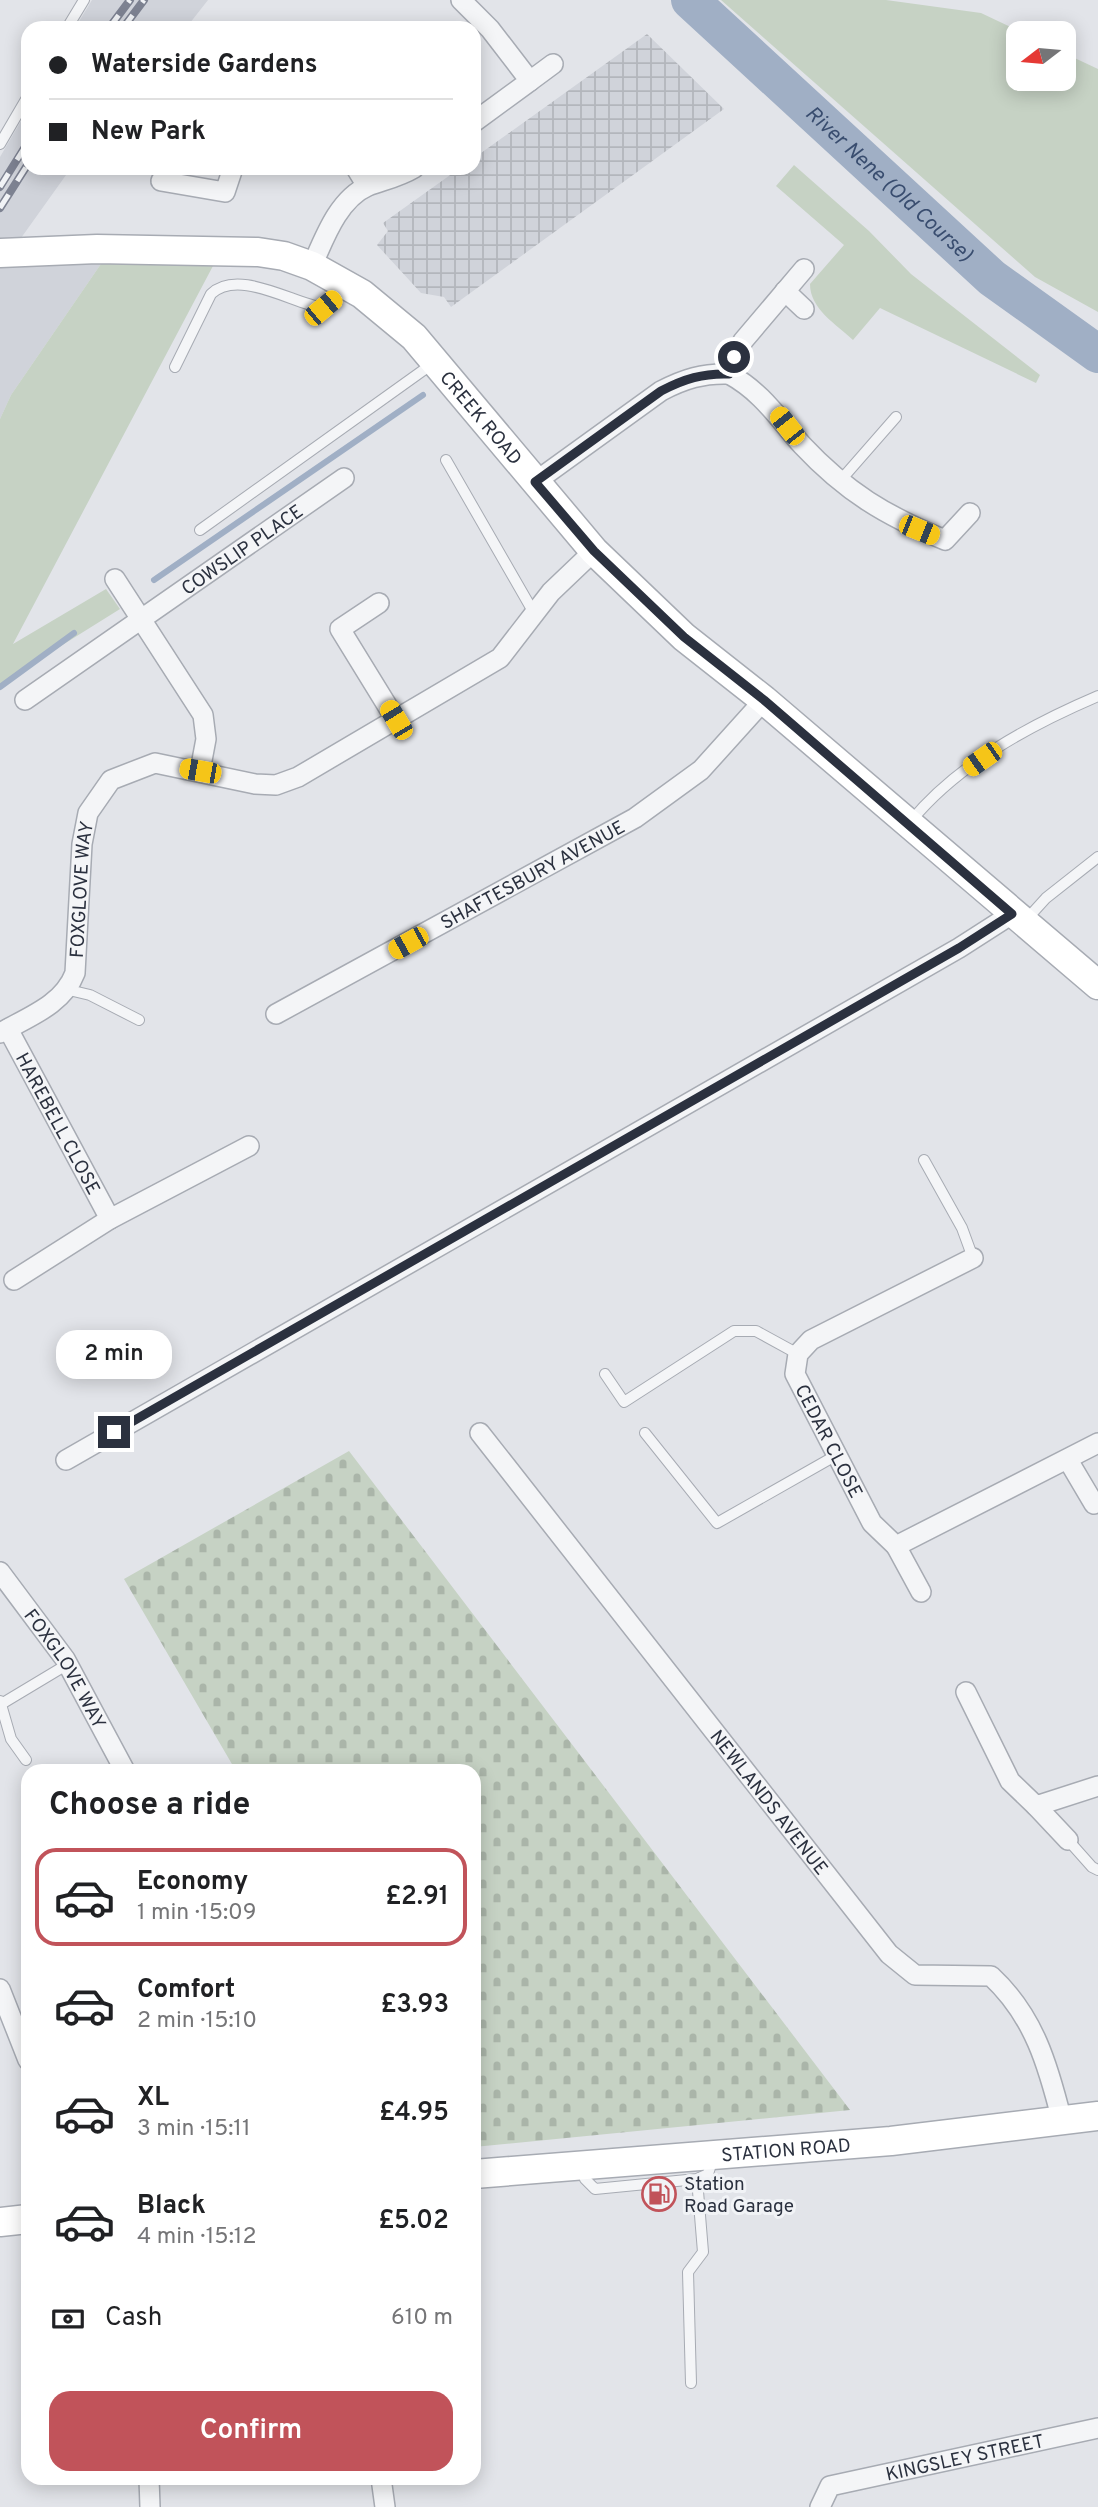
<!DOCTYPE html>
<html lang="en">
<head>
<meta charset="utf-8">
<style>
	body { margin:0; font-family:Overpass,sans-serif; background:#f2f2f2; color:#202124; height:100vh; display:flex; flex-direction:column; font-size:26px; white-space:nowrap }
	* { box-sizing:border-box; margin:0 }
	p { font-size:23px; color:#757577 }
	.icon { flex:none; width:38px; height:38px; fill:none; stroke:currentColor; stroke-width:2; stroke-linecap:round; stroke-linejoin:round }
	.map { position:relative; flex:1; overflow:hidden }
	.side { position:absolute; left:21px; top:1764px; width:460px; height:721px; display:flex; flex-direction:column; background:#fff; border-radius:21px; box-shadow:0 4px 18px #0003 }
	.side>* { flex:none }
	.top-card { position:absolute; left:21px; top:21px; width:460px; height:154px; border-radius:21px; box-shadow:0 4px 18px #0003; display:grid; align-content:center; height:154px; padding:0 28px; background:#fff }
	.needle { width:46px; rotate:254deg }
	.tools { position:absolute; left:1006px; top:21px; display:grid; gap:14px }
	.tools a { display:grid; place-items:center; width:70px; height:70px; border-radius:14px; background:#fff; box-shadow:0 4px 18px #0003; font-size:35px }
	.end { position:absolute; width:32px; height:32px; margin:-16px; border:9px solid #2b313f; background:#fff; box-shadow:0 0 0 4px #fff }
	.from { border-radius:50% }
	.bubble { position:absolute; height:49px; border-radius:21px; background:#fff; box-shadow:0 4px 18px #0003; font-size:23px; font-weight:600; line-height:49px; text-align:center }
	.car { position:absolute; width:21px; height:42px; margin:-21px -10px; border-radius:9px; box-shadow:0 0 5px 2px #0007; background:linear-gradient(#f5c518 24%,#345 0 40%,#f5c518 0 76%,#345 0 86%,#f5c518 0) }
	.top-card b { display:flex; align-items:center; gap:24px; height:66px; font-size:26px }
	.top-card b+b { border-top:2px solid #e0e0e0 }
	.top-card i { width:18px; height:18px; background:#202124 }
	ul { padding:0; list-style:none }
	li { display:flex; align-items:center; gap:21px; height:98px; margin:0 14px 10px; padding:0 14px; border:4px solid transparent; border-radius:21px }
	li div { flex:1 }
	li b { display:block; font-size:26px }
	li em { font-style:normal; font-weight:600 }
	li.active { border-color:#c1535a }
	li>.icon { width:63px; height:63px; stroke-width:1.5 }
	h2 { padding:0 28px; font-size:32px; line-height:84px }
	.pay { display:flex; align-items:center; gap:18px; height:77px; padding:0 28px; font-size:26px }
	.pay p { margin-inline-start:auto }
	.button { display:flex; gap:14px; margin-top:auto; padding:14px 28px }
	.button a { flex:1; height:80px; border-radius:21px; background:#c1535a; color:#fff; font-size:28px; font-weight:600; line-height:80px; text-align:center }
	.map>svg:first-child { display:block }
	.built { fill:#d0d3da }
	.industrial { fill:url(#industrial-grid) }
	.green { fill:#c6d2c4 }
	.cemetery { fill:url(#cemetery-stones) }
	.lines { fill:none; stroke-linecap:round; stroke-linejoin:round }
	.stream { stroke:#a0afc5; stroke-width:6 }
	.river { stroke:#a0afc5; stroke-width:38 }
	.lane-casing { stroke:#a7abb3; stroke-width:12 }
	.street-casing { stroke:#a7abb3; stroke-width:22 }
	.secondary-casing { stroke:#a7abb3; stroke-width:31 }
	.lane { stroke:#f4f5f7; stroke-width:10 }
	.street { stroke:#f4f5f7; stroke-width:19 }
	.secondary { stroke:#fff; stroke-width:28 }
	.rail-casing { stroke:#7d8291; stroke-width:8 }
	.rail { stroke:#f1f3f6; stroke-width:5; stroke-dasharray:16; stroke-linecap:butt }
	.route { stroke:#2b313f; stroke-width:9 }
	.labels { text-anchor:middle; stroke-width:6; stroke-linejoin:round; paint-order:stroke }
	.street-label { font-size:19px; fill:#2b313f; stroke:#f1f3f6 }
	.poi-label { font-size:19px; fill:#2b313f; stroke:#f1f3f6; text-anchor:start }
	.water-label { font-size:21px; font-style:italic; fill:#394d6f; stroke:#f1f3f6 }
</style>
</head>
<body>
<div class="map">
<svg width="1098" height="2507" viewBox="0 0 1098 2507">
	<defs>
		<pattern id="industrial-grid" width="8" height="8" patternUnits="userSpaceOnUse" patternTransform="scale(1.75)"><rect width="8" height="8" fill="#d0d3da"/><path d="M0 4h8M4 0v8" fill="none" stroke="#b3b6bc"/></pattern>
		<pattern id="cemetery-stones" width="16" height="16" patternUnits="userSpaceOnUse" patternTransform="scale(1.75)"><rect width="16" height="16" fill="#c6d2c4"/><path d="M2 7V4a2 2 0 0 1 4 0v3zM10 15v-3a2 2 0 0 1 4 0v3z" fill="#aab5a9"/></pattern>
	</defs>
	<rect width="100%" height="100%" fill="#e2e4e9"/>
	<!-- built -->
	<path class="built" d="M92,0H208L186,28H75Z
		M28,109V168H71L21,238L0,239V157Z
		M105,258L11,395L0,419V264Z"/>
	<!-- industrial -->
	<path class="industrial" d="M647,34L724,109L451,307L444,297L421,293L377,245L388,231L383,223L460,168H474V158Z"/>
	<!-- green -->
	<path class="green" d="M721,0H886L981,13L1023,33H1018V79H1064V53L1098,69V312L1035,277Z
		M794,165L869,231L911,274L1040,375L1036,383L880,308L853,340C836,324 810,309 810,284L844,245L776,186Z
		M105,258L214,264L13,644L106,589L120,609L0,684V419L11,395Z"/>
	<!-- cemetery -->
	<path class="cemetery" d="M349,1451L850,2110L474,2147V1771H236L124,1579Z"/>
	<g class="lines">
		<!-- stream -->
		<path class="stream" d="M154,580L423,395
			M0,687L74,633"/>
		<!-- river -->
		<path class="river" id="s1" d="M690,0L992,278L1098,354"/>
		<!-- lane casing -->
		<g class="lane-casing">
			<path id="lane" d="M67,28L84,0
				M0,144L28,96
				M175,367L211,294C238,268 292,303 323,308L345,289
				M446,460L534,613
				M840,481L896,417
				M200,530L432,364
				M911,821C958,764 1030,725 1098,696
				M1026,920L1046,898L1098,857
				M69,990L90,995L139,1020
				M924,1160L962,1228L973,1258
				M605,1374L624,1402L734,1331H756L798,1354
				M645,1433L717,1523L835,1456
				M0,1701L11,1739L26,1760
				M3,1703L68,1664
				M1068,1840L1092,1867L1098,1870
				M582,2168L585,2179L595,2189L697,2179L708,2174L713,2158
				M691,2383L688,2272L703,2252L697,2179"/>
		</g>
		<!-- street casing -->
		<g class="street-casing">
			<g id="street">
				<path d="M461,0L490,29L530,81L474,122"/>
				<path d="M530,81L553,64"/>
				<path d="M356,168L367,186"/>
				<path d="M161,181L225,192L233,168"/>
				<path d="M312,266C324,239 338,199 368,186C384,180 399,177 414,168"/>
				<path d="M785,291L804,309"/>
				<path d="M729,374C762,392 778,418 802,445C846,492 886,516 945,540L970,513"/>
				<path d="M535,482L661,391C684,379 703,373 729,374L743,341L804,269"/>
				<path d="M115,579L203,715L206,739L200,771"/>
				<path d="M379,603L340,629L396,720"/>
				<path id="s2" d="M25,700L344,478"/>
				<path id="s3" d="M276,1014L635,818L701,770L764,700"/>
				<path id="s4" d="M8,1029L110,1219"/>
				<path id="s5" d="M0,1033C28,1017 63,1005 75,973L82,844L88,813L111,780L155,763L255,784L276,785L298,777L500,658L551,592L594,551"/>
				<path id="s6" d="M973,1258L811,1340L798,1354L795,1374L872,1523L896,1546L1098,1443"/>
				<path d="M14,1280L110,1219L249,1146"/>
				<path id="s7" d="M480,1433L889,1954L915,1975L991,1976C1034,2016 1048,2065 1062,2121"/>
				<path d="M66,1460L959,948L1012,914"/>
				<path d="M1068,1460L1094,1504"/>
				<path d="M896,1546L921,1592"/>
				<path id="s8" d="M0,1572L65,1659L125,1771"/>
				<path d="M966,1692L1010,1781L1036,1806L1098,1786"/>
				<path d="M1036,1806L1068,1840"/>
				<path d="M0,1989L28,2060"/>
				<path d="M149,2478L150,2507"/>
				<path d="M381,2478L385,2507"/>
				<path id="s9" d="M820,2507L830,2486L1098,2428"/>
			</g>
		</g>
		<!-- secondary casing -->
		<g class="secondary-casing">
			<g id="secondary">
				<path id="s10" d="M0,253L97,249L258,252L284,256L312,266L362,294L414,337L594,551L684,637L764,700L1098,985"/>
				<path id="s11" d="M474,2174L891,2141L1098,2116"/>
				<path d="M0,2222L28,2219"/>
			</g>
		</g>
		<!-- lane -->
		<use href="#lane" class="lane"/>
		<!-- street -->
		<use href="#street" class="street"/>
		<!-- secondary -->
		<use href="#secondary" class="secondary"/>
		<!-- rail casing -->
		<g class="rail-casing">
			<path id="rail" d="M109,28L130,0
				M123,28L144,0
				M0,187L28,142
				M0,208L28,164"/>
		</g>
		<!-- rail -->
		<use href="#rail" class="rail"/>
	</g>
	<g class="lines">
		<!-- route -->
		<path class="route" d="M114,1432L959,948L1012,914L764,700L684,637L594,551L535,482L661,391C684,379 703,373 729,374L734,357"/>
	</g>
	<!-- icons -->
	<defs>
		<g id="fuel-ring" transform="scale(1.75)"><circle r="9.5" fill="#f1f3f6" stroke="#c1535a" stroke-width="1.5"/><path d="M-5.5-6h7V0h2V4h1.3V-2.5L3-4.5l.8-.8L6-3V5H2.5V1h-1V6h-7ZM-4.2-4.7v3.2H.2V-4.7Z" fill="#c1535a"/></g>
	</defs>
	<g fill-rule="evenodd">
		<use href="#fuel-ring" x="659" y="2194"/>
	</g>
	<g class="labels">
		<!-- street labels -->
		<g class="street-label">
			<text dy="7" stroke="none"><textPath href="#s10" startOffset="544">CREEK ROAD</textPath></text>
			<text dy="7" stroke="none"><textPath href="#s2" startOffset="264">COWSLIP PLACE</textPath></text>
			<text dy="7" stroke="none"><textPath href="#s3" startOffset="292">SHAFTESBURY AVENUE</textPath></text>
			<text dy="7" stroke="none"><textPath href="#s5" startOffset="182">FOXGLOVE WAY</textPath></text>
			<text dy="7" stroke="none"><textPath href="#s4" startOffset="107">HAREBELL CLOSE</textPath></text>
			<text dy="7" stroke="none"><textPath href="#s6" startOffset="296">CEDAR CLOSE</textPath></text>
			<text dy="7" stroke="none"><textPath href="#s8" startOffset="117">FOXGLOVE WAY</textPath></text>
			<text dy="7" stroke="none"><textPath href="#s7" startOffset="469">NEWLANDS AVENUE</textPath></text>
			<text dy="7" stroke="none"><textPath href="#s11" startOffset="313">STATION ROAD</textPath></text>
			<text dy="7" stroke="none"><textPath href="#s9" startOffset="161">KINGSLEY STREET</textPath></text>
		</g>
		<!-- poi labels -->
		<g class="poi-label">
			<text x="684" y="2190">Station<tspan x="684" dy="22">Road Garage</tspan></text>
		</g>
		<!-- water labels -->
		<g class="water-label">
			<text dy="7" stroke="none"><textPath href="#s1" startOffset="271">River Nene (Old Course)</textPath></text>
		</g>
	</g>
</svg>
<div class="tools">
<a><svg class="needle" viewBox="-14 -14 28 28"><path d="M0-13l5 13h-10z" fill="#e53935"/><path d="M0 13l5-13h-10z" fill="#757577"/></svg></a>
</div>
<i class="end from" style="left:734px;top:357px"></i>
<i class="end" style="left:114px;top:1432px"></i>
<div class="bubble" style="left:56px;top:1330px;width:116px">2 min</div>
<i class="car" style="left:323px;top:308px;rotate:50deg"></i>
<i class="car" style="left:787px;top:426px;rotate:322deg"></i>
<i class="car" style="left:919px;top:530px;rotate:112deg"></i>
<i class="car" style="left:396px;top:720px;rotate:329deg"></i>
<i class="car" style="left:982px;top:759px;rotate:235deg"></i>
<i class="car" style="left:200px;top:771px;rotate:280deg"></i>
<i class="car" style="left:408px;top:943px;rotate:241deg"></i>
<div class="top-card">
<b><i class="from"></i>Waterside Gardens</b>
<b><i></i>New Park</b>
</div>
<section class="side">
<h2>Choose a ride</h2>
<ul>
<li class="active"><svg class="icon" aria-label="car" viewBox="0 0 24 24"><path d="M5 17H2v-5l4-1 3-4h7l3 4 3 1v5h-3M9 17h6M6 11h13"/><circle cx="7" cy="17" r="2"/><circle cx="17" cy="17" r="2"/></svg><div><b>Economy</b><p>1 min · 15:09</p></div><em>£2.91</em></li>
<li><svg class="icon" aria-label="car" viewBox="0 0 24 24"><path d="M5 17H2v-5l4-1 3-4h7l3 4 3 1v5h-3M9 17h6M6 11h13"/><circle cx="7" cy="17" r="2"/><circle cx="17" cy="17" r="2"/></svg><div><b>Comfort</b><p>2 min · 15:10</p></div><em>£3.93</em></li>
<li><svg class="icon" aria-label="car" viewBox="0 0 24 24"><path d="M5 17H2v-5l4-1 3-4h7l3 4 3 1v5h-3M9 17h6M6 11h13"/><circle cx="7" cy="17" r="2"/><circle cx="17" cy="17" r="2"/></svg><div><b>XL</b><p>3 min · 15:11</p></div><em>£4.95</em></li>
<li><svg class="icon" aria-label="car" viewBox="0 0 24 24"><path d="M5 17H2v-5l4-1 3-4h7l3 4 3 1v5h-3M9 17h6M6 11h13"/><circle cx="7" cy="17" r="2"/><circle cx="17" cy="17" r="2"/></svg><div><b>Black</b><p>4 min · 15:12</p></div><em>£5.02</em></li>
</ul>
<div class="pay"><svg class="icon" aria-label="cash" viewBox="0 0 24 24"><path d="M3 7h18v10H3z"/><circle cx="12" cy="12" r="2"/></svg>Cash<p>610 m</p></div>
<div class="button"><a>Confirm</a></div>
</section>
</div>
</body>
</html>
